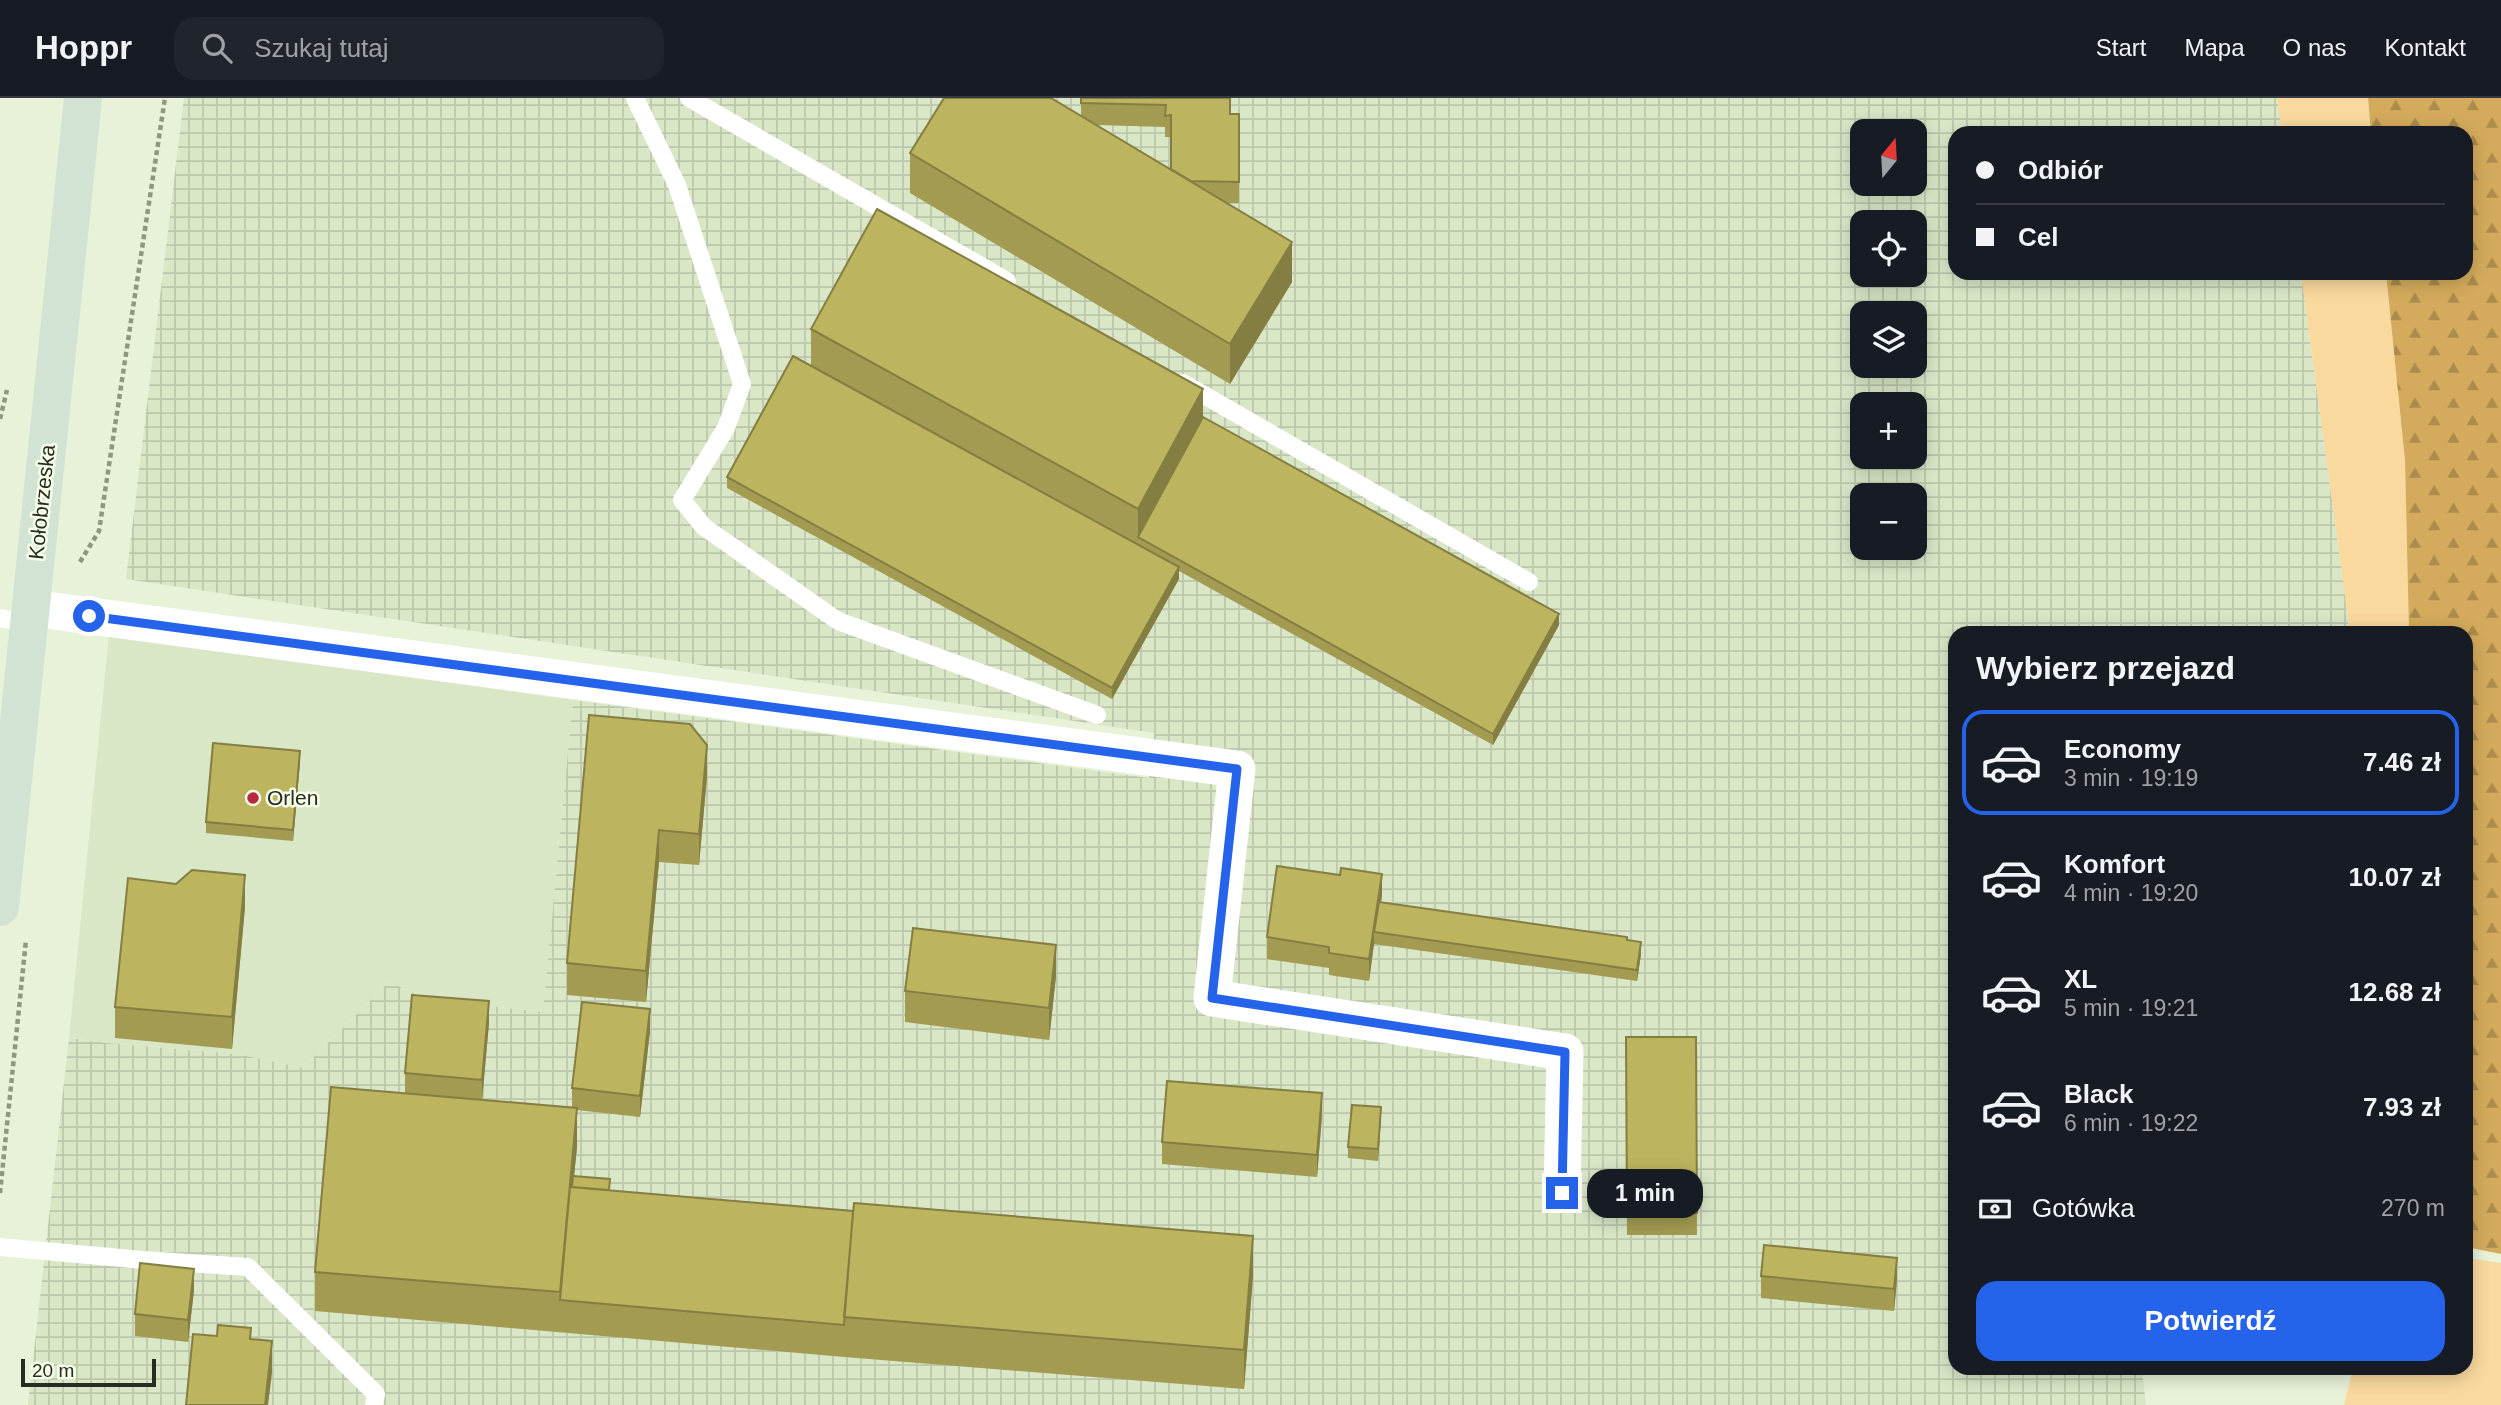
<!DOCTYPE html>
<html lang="pl">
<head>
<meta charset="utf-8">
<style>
	body { margin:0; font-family:Arial,sans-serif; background:#20242c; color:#f1f3f6; height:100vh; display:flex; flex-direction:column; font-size:26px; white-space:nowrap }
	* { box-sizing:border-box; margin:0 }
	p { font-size:23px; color:#9ea1a6 }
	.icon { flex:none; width:38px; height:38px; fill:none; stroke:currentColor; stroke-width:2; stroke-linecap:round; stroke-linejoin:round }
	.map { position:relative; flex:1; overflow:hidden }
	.side { position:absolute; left:1948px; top:528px; width:525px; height:749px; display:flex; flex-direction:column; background:#171b24; border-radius:21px; box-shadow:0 4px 18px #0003 }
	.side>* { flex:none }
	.guide { position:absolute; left:1948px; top:28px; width:525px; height:154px; border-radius:21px; box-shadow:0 4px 18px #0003; display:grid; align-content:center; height:154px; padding:0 28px; background:#171b24 }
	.needle { width:46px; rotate:18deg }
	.fabs { position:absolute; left:1850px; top:21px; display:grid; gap:14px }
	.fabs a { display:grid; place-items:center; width:77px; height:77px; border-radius:14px; background:#171b24; box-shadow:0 4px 18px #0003; font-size:35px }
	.scale { position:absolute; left:21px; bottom:18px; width:135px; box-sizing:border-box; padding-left:7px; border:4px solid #272b21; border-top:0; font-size:19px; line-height:24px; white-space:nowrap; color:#272b21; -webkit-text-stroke:5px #f6ffe9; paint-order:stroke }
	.end { position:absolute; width:32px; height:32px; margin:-16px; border:9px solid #2563eb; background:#fff; box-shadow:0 0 0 4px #fff }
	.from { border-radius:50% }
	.bubble { position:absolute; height:49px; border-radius:21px; background:#171b24; box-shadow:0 4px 18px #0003; font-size:23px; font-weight:600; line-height:49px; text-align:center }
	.guide b { display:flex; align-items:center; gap:24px; height:66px; font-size:26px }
	.guide b+b { border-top:2px solid #363941 }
	.guide i { width:18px; height:18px; background:#f1f3f6 }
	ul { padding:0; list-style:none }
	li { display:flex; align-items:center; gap:21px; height:105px; margin:0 14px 10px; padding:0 14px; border:4px solid transparent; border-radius:21px }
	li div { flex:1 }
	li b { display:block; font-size:26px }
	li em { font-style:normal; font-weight:600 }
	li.selected { border-color:#2563eb }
	li>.icon { width:63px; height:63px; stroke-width:1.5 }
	h2 { padding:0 28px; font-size:32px; line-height:84px }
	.pay { display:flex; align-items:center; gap:18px; height:77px; padding:0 28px; font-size:26px }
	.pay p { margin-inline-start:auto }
	.button { display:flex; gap:14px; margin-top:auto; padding:14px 28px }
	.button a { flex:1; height:80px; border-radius:21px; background:#2563eb; color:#fff; font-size:28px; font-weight:600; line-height:80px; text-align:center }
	header { display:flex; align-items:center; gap:42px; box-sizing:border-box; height:98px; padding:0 35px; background:#171b24; border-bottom:2px solid #363941 }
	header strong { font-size:33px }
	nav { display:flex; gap:38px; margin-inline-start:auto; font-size:24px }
	.search { width:490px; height:63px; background:#20242c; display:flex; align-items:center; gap:18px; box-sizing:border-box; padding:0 24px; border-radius:21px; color:#9ea1a6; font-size:26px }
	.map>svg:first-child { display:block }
	.built { fill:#dae7c7 }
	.industrial { fill:url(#industrial-grid); fill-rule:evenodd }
	.grass { fill:#f9d99e }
	.forest { fill:url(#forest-firs) }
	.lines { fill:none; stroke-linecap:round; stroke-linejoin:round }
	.path { stroke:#8f9784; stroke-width:4.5; stroke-dasharray:5 3.5; stroke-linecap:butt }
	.service { stroke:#fff; stroke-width:18 }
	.minor { stroke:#fff; stroke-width:37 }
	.secondary { stroke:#d2e3d4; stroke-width:38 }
	.wall { fill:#a29b51; fill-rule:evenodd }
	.shaded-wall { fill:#847e42 }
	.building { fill:#bcb45e; stroke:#847e42; stroke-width:2 }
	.route { stroke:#2563eb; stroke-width:9 }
	.poi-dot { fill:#b92840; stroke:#f6ffe9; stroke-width:2.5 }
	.labels { text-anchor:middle; stroke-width:5; stroke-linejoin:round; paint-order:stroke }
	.street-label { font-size:21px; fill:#272b21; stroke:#f6ffe9 }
	.poi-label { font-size:21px; fill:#272b21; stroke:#f6ffe9; text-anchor:start }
</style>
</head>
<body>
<header>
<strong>Hoppr</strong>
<div class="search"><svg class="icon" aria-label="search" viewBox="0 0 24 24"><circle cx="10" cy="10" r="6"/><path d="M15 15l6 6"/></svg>Szukaj tutaj</div>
<nav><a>Start</a><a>Mapa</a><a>O nas</a><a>Kontakt</a></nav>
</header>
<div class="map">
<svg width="2501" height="1307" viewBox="0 0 2501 1307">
	<defs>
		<pattern id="industrial-grid" width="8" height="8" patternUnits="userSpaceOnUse" patternTransform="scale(1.75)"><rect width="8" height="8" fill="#dae7c7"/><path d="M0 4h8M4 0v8" fill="none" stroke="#bbc6ab"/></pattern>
		<pattern id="forest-firs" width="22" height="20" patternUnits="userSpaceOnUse" patternTransform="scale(1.75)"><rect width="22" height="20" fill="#d4ab5c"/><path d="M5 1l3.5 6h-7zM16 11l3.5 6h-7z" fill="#ac8b4c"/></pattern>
	</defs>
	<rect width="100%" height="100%" fill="#e7f2d8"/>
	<!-- built -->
	<path class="built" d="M109,537L573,602L544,914L427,901L389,884L303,970L237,956L107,945L69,940Z"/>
	<!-- industrial -->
	<path class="industrial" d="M184,0H2277L2282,35H1955V175H2301L2350,535L1955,536V1270L2142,1271L2146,1307H28L69,940L107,945L237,956L303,970L389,884L427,901L543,914L573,602L1149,680L1154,635L126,481ZM1862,33H1914V86H1862ZM1862,124H1914V177H1862ZM1862,215H1914V268H1862ZM1862,306H1914V359H1862ZM1862,397H1914V450H1862Z"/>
	<!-- grass -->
	<path class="grass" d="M2277,0H2368L2371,35H2282Z
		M2301,175H2386L2405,363L2409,535H2350Z
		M2466,1160L2501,1165V1307H2344L2353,1271L2466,1270Z"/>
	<!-- forest -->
	<path class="forest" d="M2368,0H2501V1156L2466,1149V536L2409,535L2405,363L2386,175H2466V35H2371Z"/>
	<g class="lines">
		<!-- path -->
		<path class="path" d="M0,321L7,292
			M80,464L99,433L165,0
			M0,1095L26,842"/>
		<!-- service -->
		<path class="service" d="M635,0L677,87L742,286L726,330L682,402L704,429L838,523L1097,617
			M689,0L1007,183
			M1183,285L1529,484
			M0,520L30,526
			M0,1149L143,1162L248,1169L376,1296L374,1307"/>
		<!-- minor -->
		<path class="minor" d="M31,510L1237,671L1212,900L1565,954L1562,1095"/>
		<!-- secondary -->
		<path class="secondary" d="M0,809L83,0"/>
	</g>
	<!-- wall -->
	<path class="wall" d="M1081,0H1230V16H1239V105H1228L1292,184L1230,286L910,95V55L1081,18ZM1097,27L1165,29V39H1171V71Z
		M811,231L1203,319L1559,527L1493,647L1179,473V481L1112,601L727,390V379L811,268Z
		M589,617L707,678L699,767L659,764L646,904L567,897V865Z
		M300,664L293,743L206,735V724Z
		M1382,797L1381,805L1627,842L1641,856L1637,883L1374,846L1369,883L1329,877V870L1267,861V839Z
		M245,809L232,951L115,940V909Z
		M1056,878L1049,942L905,924V893Z
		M489,925L482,1002L572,1009V990L650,933L640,1019L577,1012V1049L574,1078L610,1092L1253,1178L1244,1291L844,1259L315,1213V1174L405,995V975Z
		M1626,939H1696L1697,1137H1627Z
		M1322,1017L1317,1079L1162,1066V1044Z
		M1381,1020L1378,1063L1348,1060V1049Z
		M1761,1178L1897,1182L1894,1213L1761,1200Z
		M194,1192L188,1244L135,1238V1216Z"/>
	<!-- shaded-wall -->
	<path class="shaded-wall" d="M1292,144V184L1230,286V246Z
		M1203,291V330L1138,439V411Z
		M1179,469V481L1112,601V590Z
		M1559,516V527L1493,647V636Z
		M707,647V678L699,767V736Z
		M300,653V664L293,743V732Z
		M659,732V764L646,904V873Z
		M1382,776V797L1376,835L1374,834V846L1369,883V861Z
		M245,777V809L232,951V919Z
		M1641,844V856L1637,883V872Z
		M1056,847V878L1049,942V910Z
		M489,903V925L482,1003V982Z
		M650,911V933L640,1019V998Z
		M1322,995V1017L1317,1079V1057Z
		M1381,1009V1020L1378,1063V1051Z
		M577,1010V1049L571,1109L560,1202Z
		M1253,1138V1178L1244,1291V1252Z
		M1897,1160V1182L1894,1213V1191Z
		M194,1171V1192L188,1244V1222Z
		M272,1243V1275L268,1307H265Z"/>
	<!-- building -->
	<path class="building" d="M944,0H1051L1292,144L1230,246L910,55Z
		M1081,0H1230V16H1239V84L1191,83L1171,71V17L1165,18L1166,7L1081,5Z
		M877,111L1203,291L1138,411L811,231Z
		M793,258L1179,469L1112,590L727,379Z
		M1203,319L1559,516L1493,636L1138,439Z
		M589,617L690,626L707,647L699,736L659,732L646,873L567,865Z
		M213,645L300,653L293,732L206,724Z
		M1277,768L1340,777L1341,770L1382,776L1369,861L1329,855V849L1267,839Z
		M192,772L245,777L232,919L115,909L128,780L176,786Z
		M1379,804L1627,839V842L1641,844L1637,872L1374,834Z
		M913,830L1056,847L1049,910L905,893Z
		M412,897L489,903L482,982L405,975Z
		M582,904L650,911L640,998L572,990Z
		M1626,939H1696L1697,1115H1627Z
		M1167,983L1322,995L1317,1057L1162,1044Z
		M331,989L577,1010L560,1194L315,1174Z
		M1352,1007L1381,1009L1378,1051L1348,1049Z
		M573,1078L610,1081L609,1092L572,1089Z
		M570,1089L853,1113L844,1227L560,1202Z
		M854,1105L1253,1138L1244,1252L844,1219Z
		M1764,1147L1897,1160L1894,1191L1761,1178Z
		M140,1165L194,1171L188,1222L135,1216Z
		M218,1227L251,1230L250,1241L272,1243L265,1307H186L193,1236L217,1238Z"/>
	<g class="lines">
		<!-- route -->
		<path class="route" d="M89,518L1237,671L1212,900L1565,954L1562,1095"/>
	</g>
	<!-- markers -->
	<circle class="poi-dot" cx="253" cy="700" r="7"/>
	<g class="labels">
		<!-- street labels -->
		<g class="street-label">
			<text transform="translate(42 404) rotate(-84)" y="7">Kołobrzeska</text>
		</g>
		<!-- poi labels -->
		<g class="poi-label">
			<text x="267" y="707">Orlen</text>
		</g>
	</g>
</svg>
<div class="fabs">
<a><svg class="needle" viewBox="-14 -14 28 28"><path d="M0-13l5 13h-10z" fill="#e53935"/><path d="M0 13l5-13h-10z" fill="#9ea1a6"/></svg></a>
<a><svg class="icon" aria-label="locate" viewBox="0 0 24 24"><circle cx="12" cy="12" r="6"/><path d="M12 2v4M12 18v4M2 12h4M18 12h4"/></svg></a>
<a><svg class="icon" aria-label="layers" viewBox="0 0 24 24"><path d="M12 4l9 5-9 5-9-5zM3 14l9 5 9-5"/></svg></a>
<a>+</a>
<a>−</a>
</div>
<div class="scale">20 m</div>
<i class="end from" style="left:89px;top:518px"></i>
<i class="end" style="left:1562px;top:1095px"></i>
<div class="bubble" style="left:1587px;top:1071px;width:116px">1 min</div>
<div class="guide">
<b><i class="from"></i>Odbiór</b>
<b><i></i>Cel</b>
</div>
<section class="side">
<h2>Wybierz przejazd</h2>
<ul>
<li class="selected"><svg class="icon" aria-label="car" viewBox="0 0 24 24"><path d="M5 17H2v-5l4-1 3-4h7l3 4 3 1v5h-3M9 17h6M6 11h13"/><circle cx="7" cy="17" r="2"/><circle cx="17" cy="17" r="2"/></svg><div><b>Economy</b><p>3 min · 19:19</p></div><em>7.46 zł</em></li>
<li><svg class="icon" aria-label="car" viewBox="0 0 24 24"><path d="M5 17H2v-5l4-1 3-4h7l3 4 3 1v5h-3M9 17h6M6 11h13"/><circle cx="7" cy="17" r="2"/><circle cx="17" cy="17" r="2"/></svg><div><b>Komfort</b><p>4 min · 19:20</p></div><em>10.07 zł</em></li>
<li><svg class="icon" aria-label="car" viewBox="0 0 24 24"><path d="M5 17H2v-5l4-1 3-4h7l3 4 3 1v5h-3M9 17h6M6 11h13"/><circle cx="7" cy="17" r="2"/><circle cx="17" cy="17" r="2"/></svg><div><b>XL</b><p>5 min · 19:21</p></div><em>12.68 zł</em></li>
<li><svg class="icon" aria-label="car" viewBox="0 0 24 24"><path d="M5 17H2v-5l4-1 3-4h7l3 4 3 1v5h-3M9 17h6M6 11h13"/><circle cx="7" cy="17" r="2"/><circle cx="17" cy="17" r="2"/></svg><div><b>Black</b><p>6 min · 19:22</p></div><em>7.93 zł</em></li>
</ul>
<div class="pay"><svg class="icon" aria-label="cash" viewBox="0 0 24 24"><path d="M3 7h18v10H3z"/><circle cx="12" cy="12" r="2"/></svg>Gotówka<p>270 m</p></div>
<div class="button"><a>Potwierdź</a></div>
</section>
</div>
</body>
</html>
